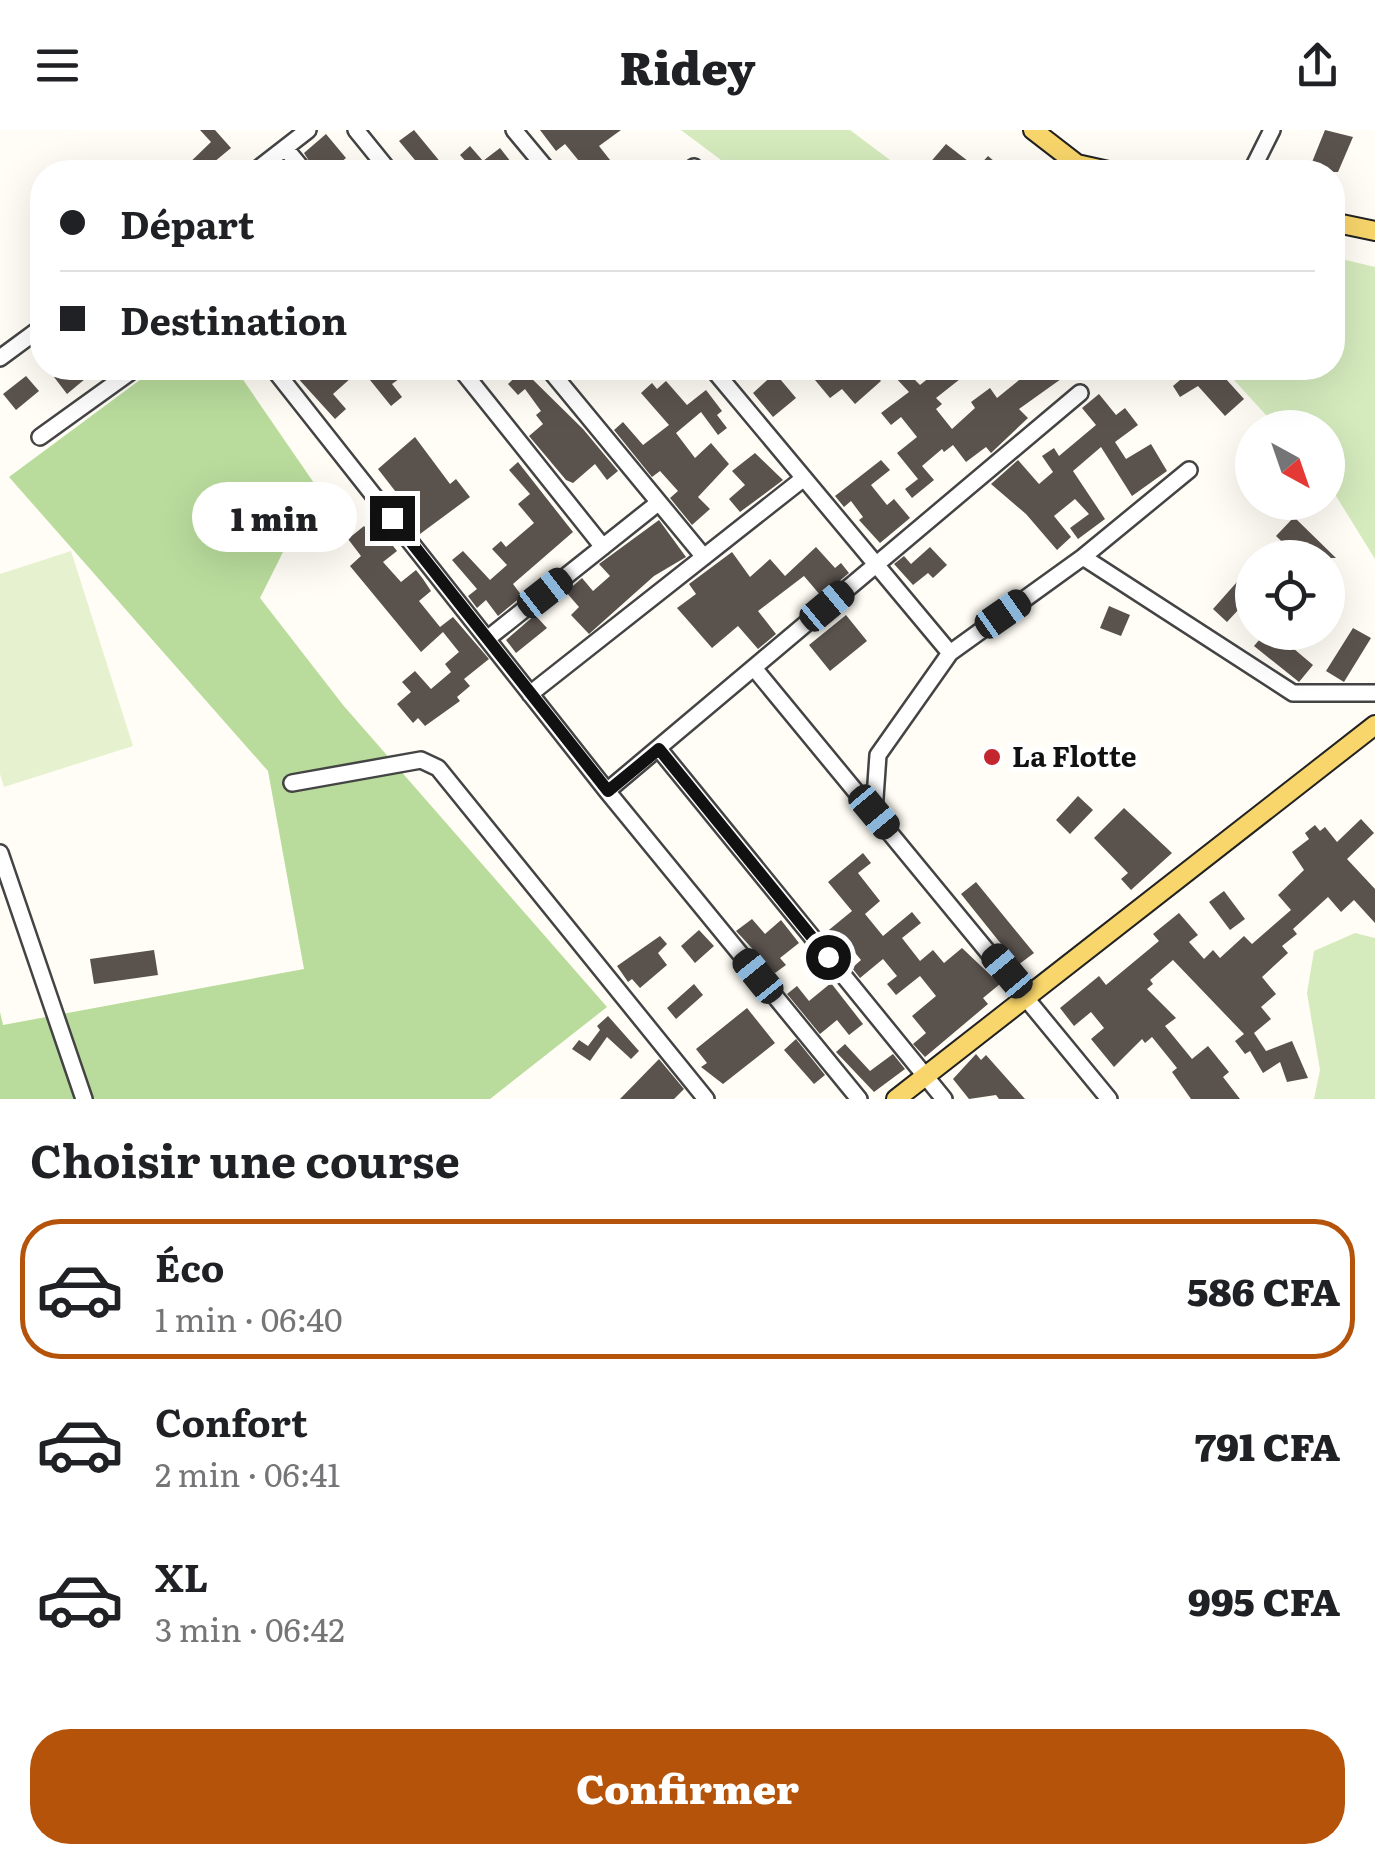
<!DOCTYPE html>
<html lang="fr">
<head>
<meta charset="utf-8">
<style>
	body { margin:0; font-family:Literata,serif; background:#f6f6f6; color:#202124; height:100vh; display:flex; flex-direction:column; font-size:38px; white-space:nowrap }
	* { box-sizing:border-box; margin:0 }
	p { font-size:32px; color:#757577 }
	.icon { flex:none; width:55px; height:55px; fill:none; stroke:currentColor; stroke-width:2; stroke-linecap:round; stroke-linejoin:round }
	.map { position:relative; height:969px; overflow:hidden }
	.sheet { display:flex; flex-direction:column; background:#fff; flex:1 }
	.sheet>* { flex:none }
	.banner { position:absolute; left:30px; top:30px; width:1315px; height:220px; border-radius:40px; box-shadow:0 10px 40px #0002; display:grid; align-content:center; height:220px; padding:0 30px; background:#fff }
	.needle { width:65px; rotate:140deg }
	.tools { position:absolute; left:1235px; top:280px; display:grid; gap:20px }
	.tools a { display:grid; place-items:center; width:110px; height:110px; border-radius:50%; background:#fff; box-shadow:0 10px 40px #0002; font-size:50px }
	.end { position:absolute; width:45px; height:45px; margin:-22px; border:12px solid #111; background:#fff; box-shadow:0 0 0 5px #fff }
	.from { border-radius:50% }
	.bubble { position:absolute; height:70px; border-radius:35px; background:#fff; box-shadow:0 10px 40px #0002; font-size:32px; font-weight:800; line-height:70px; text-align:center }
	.car { position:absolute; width:30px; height:60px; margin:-30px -15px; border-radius:12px; box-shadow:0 0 8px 2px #0007; background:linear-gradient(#222 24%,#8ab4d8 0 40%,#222 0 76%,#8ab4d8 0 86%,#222 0) }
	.banner b { display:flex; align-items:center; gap:35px; height:95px; font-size:38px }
	.banner b+b { border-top:2px solid #e0e0e0 }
	.banner i { width:25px; height:25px; background:#202124 }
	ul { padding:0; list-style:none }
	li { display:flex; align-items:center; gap:30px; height:140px; margin:0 20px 15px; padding:0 10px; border:5px solid transparent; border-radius:40px }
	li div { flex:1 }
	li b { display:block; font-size:38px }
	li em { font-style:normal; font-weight:800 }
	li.current { border-color:#b45309 }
	li>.icon { width:90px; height:90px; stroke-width:1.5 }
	h2 { padding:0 30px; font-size:45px; line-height:120px }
	.action { display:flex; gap:20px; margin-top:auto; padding:20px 30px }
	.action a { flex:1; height:115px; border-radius:40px; background:#b45309; color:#fff; font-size:40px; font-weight:800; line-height:115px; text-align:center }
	header { display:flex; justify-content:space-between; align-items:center; height:130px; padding:0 30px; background:#fff; font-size:45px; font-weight:800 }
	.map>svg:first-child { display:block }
	.green { fill:#d5ebbd }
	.forest { fill:#b9dc9c }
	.pitch { fill:#e6f2cf }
	.building { fill:#5a524d }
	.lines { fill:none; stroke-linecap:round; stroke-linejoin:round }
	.minor-casing { stroke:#444; stroke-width:20 }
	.major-casing { stroke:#222; stroke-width:22 }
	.minor { stroke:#fff; stroke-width:15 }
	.major { stroke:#f9d66b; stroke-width:18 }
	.route { stroke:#111; stroke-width:12 }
	.poi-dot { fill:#c4262e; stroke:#fff; stroke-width:4 }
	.labels { text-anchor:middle; stroke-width:10; stroke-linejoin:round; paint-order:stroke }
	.poi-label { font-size:28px; font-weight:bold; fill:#111; stroke:#fff; text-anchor:start }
</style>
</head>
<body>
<header><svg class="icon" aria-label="menu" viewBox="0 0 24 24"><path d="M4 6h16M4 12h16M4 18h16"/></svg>Ridey<svg class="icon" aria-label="share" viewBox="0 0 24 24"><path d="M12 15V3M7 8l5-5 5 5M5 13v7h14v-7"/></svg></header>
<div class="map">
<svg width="1375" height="969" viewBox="0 0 1375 969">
	<rect width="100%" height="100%" fill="#fffdf5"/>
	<!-- green -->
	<path class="green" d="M681,0H850L906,42H737Z
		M1333,127L1375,137V429L1328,353V298L1277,297L1223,238H1332Z
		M1355,803L1375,808V969H1314L1320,940L1307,863L1314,821Z"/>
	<!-- forest -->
	<path class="forest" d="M156,238H235L316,356L260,468L343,575L607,877L490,969H0V882L3,895L304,839L268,641L9,347Z"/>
	<!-- pitch -->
	<path class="pitch" d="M71,421L133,616L4,657L0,644V444Z"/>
	<!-- building -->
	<path class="building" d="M200,0H215L231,18L202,42H180L211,12Z
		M414,0L442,34L449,42H425L399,11Z
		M540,0H621L599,16L614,35L620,30L630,42H588L565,14L556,21Z
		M1325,0L1353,7L1338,42H1308Z
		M326,4L346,28L329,42H316L304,23Z
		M946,14L977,38L988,26L1007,42H951L942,35L936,42L928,35Z
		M470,16L483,31L500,18L511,32L497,42H459L469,35L460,25Z
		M65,238H86L91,244L67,264L54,247Z
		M304,238H341L351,248L333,264L346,279L335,289L295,245Z
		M386,238H414L392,254L402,267L391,276L370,250Z
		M805,238H869L881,251L855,274L842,259L830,268Z
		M903,238L920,255L941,238H974L936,268L942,274L936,279L952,299L975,278L971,272L990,258L997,268L1034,238H1052L1061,249L1019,279L1028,288L991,323L986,317L966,332L953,315L944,322L942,319L922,336L934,350L912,368L905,359L918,349L897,323L917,307L901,287L891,295L881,283L909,262L894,246Z
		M1194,238H1216L1244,269L1225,286L1198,256L1180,267L1173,256Z
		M523,240L583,299L618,341L607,350L595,334L573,353L566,350L529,306L543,294L536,285L541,281L525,259L518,265L508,254Z
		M775,243L796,268L773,287L753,263Z
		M26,246L39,261L16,280L3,264Z
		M666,251L687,275L706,260L722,281L717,285L727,298L718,305L701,282L676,303L695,328L711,313L729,334L698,367L710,379L692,395L670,368L678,361L660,341L652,347L614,300L623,292L643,315L669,295L641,263L652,253L657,259Z
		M1099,264L1116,285L1125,278L1138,295L1115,312L1126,329L1151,314L1167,341L1132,366L1101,317L1073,341L1105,389L1078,409L1070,398L1089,384L1075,369L1054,386L1071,407L1057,420L1026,384L991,354L1018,330L1039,354L1053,342L1042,326L1054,318L1059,326L1096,295L1082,278Z
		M415,307L450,354L456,349L470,367L420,404L408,388L413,384L378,339Z
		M755,323L783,350L740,382L729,369L745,355L732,341Z
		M881,330L890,340L871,355L887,375L894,369L910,388L880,413L859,390L863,387L851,371L844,377L835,366Z
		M518,332L573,402L513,454L522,466L498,486L486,470L477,478L468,466L477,459L452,430L463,421L490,450L507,435L492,419L501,411L506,417L534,393L518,374L530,364L509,340Z
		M1294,387L1336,428H1299L1276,406Z
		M659,390L686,427L654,446L589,504L571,485L579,477L566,462L582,448L593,461L610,446L599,434Z
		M364,396L372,406L380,399L397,421L383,432L401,452L416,440L423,449L431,461L419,471L440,497L453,487L489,529L464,549L470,556L457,567L460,571L425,596L418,588L413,593L397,574L411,562L402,552L415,541L431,559L451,542L445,534L459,522L443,502L421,522L350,436L361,426L348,409Z
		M816,417L835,438L841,433L849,443L821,466L804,446L758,481L776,504L758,519L738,496L712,518L677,478L696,464L689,454L732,422L750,447L770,429L785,446Z
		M930,417L947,435L933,448L928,443L913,455L894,434L904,426L911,434Z
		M1252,435V465L1227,492L1213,479Z
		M1109,476L1130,485L1121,506L1100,498Z
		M535,485L547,498L516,523L506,510Z
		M846,485L867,511L830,541L809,515Z
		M1353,498L1371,508L1344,552L1326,541Z
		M1266,502H1274L1313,535L1299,552L1254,516Z
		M1078,666L1093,680L1070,704L1056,690Z
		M1124,678L1172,723L1131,760L1121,749L1128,743L1094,708Z
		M1361,689L1374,703L1347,729L1375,759V793L1354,770L1341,782L1328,767L1293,799L1297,804L1282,816L1288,823L1262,847L1276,864L1261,877L1271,889L1254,903L1266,921L1292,911L1308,948L1287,952L1280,932L1263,943L1250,921L1245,924L1235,911L1244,904L1173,830L1150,850L1153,854L1147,859L1176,888L1165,896L1192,929L1208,916L1229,942L1223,947L1240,969H1191L1172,942L1177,938L1152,907L1145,913L1142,909L1114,937L1091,909L1104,898L1091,882L1074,896L1060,878L1099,846L1106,855L1159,811L1153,804L1179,783L1198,805L1189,812L1204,829L1213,820L1220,828L1244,806L1252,814L1291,780L1278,765L1304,740L1292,722L1309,709L1305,703L1315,695L1320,701L1325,697L1337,712Z
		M863,723L871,733L858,743L880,771L865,784L883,806L912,782L921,793L902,808L920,831L933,820L944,833L962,818L1000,854L983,868L988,874L925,927L913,914L926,903L912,886L936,866L920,846L896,865L887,854L897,846L883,829L860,848L852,838L861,830L842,807L833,815L824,804L852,781L828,752Z
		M976,752L1034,823L1018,835L961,764Z
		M1224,761L1245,789L1230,800L1209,772Z
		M752,789L765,804L781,790L799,813L780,828L786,835L775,843L736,801Z
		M699,800L714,816L695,833L681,816Z
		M660,806L667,814L658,823L667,835L640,858L632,849L628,852L617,836Z
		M154,820L158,845L94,854L90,829Z
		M831,853L863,894L849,905L837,890L820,904L787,864L797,856L809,871Z
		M694,854L703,865L676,889L667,878Z
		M747,878L775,913L723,954L701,937L707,933L696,919Z
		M608,886L639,921L631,929L607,907L590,931L572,919L579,910L588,916L600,900L597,896Z
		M796,909L825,945L814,954L784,920Z
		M845,914L870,941L893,924L905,939L874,962L836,922Z
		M976,924L981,930L986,925L1025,969H999L996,965L969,969L953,949Z
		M659,929L684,959L674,969H620Z"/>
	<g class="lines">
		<!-- minor casing -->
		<g class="minor-casing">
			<path id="minor" d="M356,0L390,42
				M514,0L549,42
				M286,19L305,42
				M254,42L308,0
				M688,42L694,37
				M1251,42L1272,0
				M0,228L42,197
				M273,238L607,661L859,969
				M460,238L603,417
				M548,238L704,427
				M712,238L950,523
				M40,307L136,238
				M1083,427L1189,340
				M487,509L658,373
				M754,538L1109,969
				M530,564L804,348
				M659,619L944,969
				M292,653L421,630L438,638L706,969
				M607,661L1080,263
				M874,682L878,625L950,523L1083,427L1293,563H1375
				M0,723L84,969"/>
		</g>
		<!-- major casing -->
		<g class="major-casing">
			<path id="major" d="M1033,0L1077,34L1113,42
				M1332,92L1375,101
				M896,969L1375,595"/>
		</g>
		<!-- minor -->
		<use href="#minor" class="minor"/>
		<!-- major -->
		<use href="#major" class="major"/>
	</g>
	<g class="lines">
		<!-- route -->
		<path class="route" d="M392,388L608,661L659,619L828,827"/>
	</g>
	<!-- markers -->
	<circle class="poi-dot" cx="992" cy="627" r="10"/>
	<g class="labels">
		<!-- poi labels -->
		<g class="poi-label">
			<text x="1012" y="637">La Flotte</text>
		</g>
	</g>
</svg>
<div class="tools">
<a><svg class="needle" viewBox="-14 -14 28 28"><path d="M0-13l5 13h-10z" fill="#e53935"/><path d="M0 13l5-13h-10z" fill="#757577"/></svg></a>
<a><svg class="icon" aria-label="locate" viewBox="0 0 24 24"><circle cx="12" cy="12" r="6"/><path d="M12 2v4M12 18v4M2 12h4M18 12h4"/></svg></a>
</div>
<i class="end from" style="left:828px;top:827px"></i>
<i class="end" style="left:392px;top:388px"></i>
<div class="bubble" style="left:192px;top:352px;width:165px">1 min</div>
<i class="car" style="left:545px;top:463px;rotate:52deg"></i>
<i class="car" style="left:827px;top:476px;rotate:50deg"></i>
<i class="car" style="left:1003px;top:484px;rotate:55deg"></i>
<i class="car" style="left:874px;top:682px;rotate:140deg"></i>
<i class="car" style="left:1007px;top:841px;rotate:320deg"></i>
<i class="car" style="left:758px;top:846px;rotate:321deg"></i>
<div class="banner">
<b><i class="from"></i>Départ</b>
<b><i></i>Destination</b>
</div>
</div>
<section class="sheet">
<h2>Choisir une course</h2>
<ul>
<li class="current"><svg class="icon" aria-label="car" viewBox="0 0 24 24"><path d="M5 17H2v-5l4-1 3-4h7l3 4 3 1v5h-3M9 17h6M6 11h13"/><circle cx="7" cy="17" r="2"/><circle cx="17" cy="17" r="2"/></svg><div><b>Éco</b><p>1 min · 06:40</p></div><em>586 CFA</em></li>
<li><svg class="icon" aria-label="car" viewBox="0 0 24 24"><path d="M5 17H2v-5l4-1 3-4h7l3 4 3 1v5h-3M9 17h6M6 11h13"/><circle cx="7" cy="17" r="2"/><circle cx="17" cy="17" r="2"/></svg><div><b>Confort</b><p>2 min · 06:41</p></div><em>791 CFA</em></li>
<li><svg class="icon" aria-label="car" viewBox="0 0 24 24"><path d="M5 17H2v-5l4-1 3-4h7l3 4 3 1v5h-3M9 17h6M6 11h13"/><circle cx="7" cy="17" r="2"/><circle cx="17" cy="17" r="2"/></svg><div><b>XL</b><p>3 min · 06:42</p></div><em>995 CFA</em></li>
</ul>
<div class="action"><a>Confirmer</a></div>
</section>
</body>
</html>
